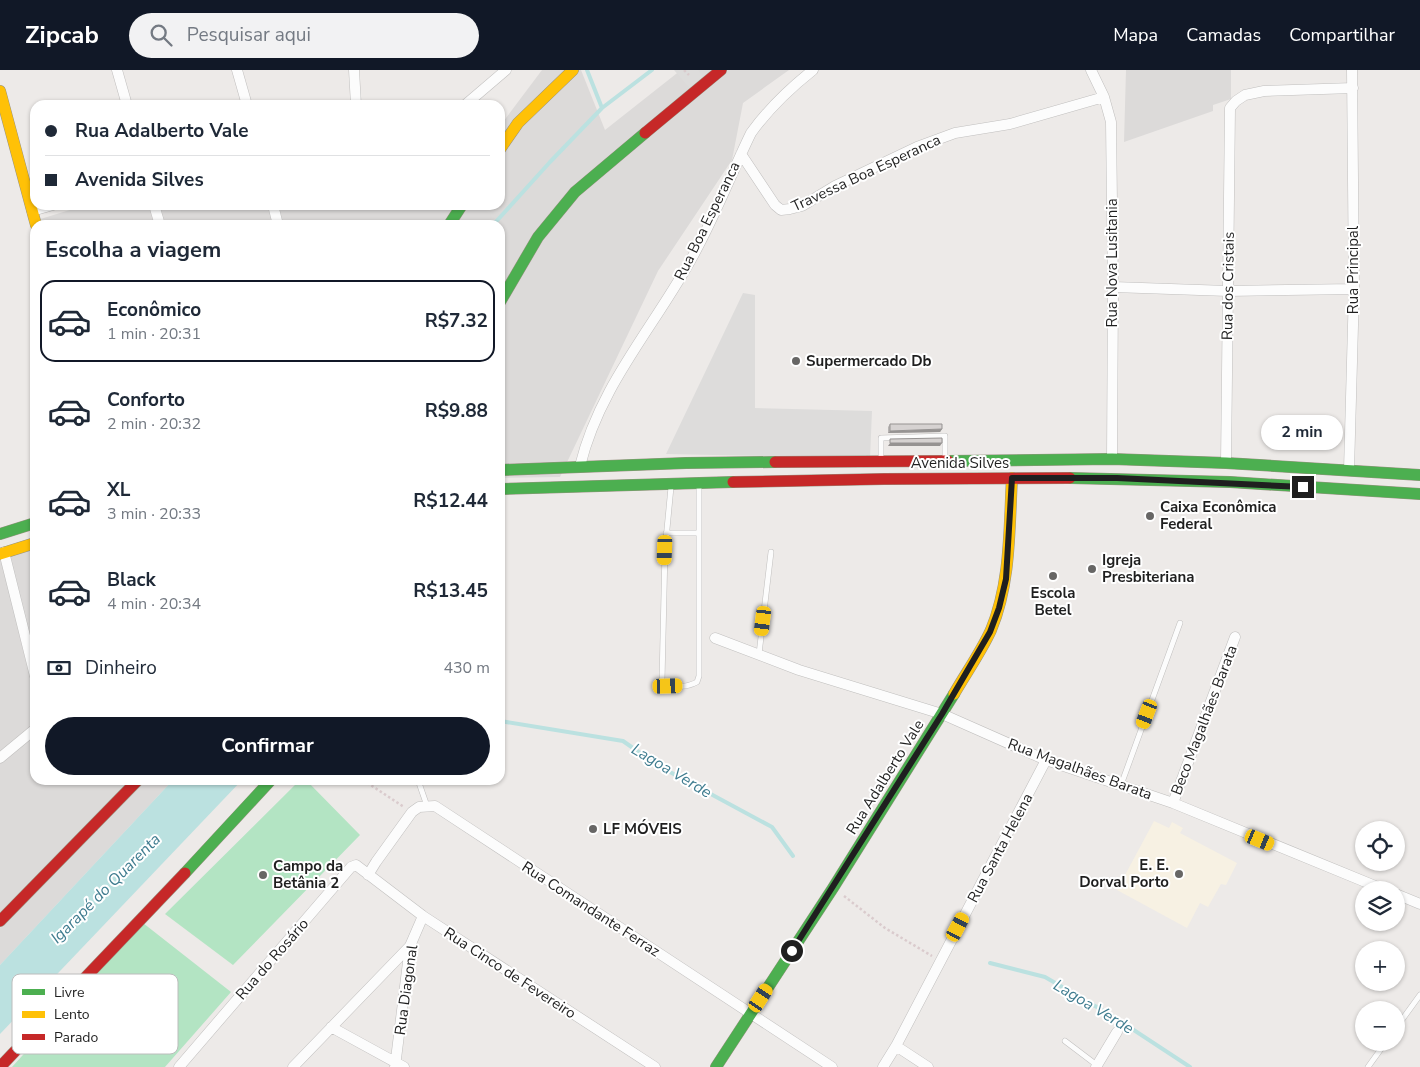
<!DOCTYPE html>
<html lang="pt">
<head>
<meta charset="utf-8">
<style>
	body { margin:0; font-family:"Nunito Sans",sans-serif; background:#f2f2f3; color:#1f2937; height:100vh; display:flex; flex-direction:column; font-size:19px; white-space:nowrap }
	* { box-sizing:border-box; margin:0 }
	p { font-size:16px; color:#747a83 }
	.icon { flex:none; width:28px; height:28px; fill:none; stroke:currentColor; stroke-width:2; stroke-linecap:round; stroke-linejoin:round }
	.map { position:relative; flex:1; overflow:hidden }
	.sheet { position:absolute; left:30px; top:150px; width:475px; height:565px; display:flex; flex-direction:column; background:#fff; border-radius:15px; box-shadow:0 1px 4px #0004 }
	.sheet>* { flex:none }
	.banner { position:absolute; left:30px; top:30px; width:475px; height:110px; border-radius:15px; box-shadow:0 1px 4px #0004; display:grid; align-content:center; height:110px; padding:0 15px; background:#fff }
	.controls { position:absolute; left:1355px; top:751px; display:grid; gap:10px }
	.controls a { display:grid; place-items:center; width:50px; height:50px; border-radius:50%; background:#fff; box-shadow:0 1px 4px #0004; font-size:25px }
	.end { position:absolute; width:22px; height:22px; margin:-11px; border:6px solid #1f1f1f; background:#fff; box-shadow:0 0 0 2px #fff }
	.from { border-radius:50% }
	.bubble { position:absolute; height:35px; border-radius:18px; background:#fff; box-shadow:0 1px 4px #0004; font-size:16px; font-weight:700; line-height:35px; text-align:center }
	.car { position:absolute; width:15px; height:30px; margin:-15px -8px; border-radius:6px; box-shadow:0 0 4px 1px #0007; background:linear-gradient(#f5c518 24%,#345 0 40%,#f5c518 0 76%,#345 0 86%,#f5c518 0) }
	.banner b { display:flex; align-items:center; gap:18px; height:48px; font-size:19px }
	.banner b+b { border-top:1px solid #e0e1e3 }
	.banner i { width:12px; height:12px; background:#1f2937 }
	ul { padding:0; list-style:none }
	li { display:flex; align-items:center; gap:15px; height:82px; margin:0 10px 8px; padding:0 5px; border:2px solid transparent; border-radius:15px }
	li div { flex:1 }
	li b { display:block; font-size:19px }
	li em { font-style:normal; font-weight:700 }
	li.selected { border-color:#111827 }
	li>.icon { width:45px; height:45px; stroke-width:1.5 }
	h2 { padding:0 15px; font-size:22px; line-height:60px }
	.pay { display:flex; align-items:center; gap:12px; height:55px; padding:0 15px; font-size:19px }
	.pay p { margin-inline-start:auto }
	.primary-button { display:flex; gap:10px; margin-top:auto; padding:10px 15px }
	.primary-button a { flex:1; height:58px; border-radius:30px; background:#111827; color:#fff; font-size:20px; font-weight:700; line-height:58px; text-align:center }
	header { display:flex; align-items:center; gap:30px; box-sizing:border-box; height:70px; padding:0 25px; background:#111827; color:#fff }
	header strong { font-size:24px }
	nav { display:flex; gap:28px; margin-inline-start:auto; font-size:18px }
	.search { width:350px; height:45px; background:#f2f2f3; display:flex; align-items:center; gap:12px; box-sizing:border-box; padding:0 18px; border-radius:28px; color:#747a83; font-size:19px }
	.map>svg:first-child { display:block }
	.residential { fill:#dcdad9 }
	.education { fill:#f7f1e3 }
	.pitch { fill:#b3e4c3 }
	.parking { fill:#dddcdb }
	.water { fill:#bbe1e0 }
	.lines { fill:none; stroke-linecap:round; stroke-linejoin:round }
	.stream { stroke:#bbe1e0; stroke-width:4 }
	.lane-casing { stroke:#c0bfbe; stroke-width:6 }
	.street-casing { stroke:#c0bfbe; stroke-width:11 }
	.fast-casing { stroke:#989380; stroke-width:12 }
	.slow-casing { stroke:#989380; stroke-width:12 }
	.jam-casing { stroke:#989380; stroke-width:12 }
	.path { stroke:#dacbcd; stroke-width:2.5; stroke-dasharray:2.5 2.5; stroke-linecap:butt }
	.lane { stroke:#fcfcfc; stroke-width:5 }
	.street { stroke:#fcfcfc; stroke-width:10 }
	.fast { stroke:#4caf50; stroke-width:11 }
	.slow { stroke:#ffc107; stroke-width:11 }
	.jam { stroke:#c62828; stroke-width:11 }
	.wall { fill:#b8b5b4 }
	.shaded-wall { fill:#969392 }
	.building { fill:#d6d2d1; stroke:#969392 }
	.route { stroke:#1f1f1f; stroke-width:6 }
	.poi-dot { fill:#676665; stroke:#fff; stroke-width:2 }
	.labels { text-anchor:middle; stroke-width:4; stroke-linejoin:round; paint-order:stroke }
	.street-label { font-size:15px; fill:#1f1f1f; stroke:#fff }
	.poi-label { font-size:15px; font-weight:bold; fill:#1f1f1f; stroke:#fff; text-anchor:start }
	.water-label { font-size:16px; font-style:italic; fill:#3f7c8f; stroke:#fff }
	.key { fill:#fff; stroke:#bcbcbc; stroke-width:1 }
	.key-label { font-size:14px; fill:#1f1f1f }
</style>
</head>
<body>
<header>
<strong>Zipcab</strong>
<div class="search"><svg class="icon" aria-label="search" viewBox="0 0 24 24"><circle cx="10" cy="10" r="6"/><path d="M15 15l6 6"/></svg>Pesquisar aqui</div>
<nav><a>Mapa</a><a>Camadas</a><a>Compartilhar</a></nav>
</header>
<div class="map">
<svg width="1420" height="997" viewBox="0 0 1420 997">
	<rect width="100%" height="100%" fill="#edeae8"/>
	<!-- residential -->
	<path class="residential" d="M542,0H581L605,60L681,0H789L743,33L732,90L658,201L560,407L500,408V155H35L34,151L86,135H500V56Z
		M1126,0H1231V29L1213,35V41L1124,72Z
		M35,467V710H173L0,895V478Z"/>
	<!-- education -->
	<path class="education" d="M1154,751L1169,758L1172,752L1183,758L1180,763L1237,793L1226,815L1221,814L1208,837L1200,833L1187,858L1117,820Z"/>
	<!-- pitch -->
	<path class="pitch" d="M300,710H306L360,765L233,895L165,844Z
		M143,853L231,922L165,997H12Z"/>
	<!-- parking -->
	<path class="parking" d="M674,0H698L707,12L694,23Z
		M743,223L755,225V338L872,341L870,388L666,384Z"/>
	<!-- water -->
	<path class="water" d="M173,710H242L0,964V895Z"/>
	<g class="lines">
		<!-- stream -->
		<path class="stream" d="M587,0L602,38
			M493,155L550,92L602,38L652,0
			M500,651L623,671L657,695L772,757L793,786
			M990,893L1045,907L1114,947L1190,997"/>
		<!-- lane casing -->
		<g class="lane-casing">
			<path id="lane" d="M881,388V368L945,366V388
				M671,417L665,480L662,610C667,620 688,617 697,612L699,606V416
				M666,463H699
				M759,584L771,482
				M418,710L427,736
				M1121,715L1180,553
				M1396,958L1420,925
				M1065,971L1098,996
				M1368,997L1386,972"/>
		</g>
		<!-- street casing -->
		<g class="street-casing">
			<path id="street" d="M117,0L127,35
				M237,0L247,35
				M354,0L356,35
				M1091,0L1104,27L1111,52L1113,217L1112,389
				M465,35L506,0
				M741,84L775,135L781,140L790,139L802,136L835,116L877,96L917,77L955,63L1010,54L1104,27
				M154,135L160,155
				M273,135L278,155
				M32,141L53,135
				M1113,217L1228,221L1354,219
				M1226,393L1230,38L1236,31L1245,25L1264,21L1353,18
				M580,396C599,318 650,262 689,193C713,152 730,106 751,63C769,38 789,19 813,0
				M1349,400L1354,219L1352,0
				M4,482L35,606
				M715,568L799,600L942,644L1046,690L1173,733L1385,820
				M0,688L35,659
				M1173,733L1235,567
				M368,805L376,792L412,742L419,737L435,736L832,997
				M1396,824L1420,834
				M331,957L404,997
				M896,976L928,997
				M179,997L351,797L356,795L423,846L655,997
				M293,997L410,876
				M395,997L410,876L423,846
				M883,997L896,976L1046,690
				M1096,997L1117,962"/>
		</g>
		<!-- fast casing -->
		<g class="fast-casing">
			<path id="fast" d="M449,155L462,135
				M500,232L538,167L575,122L645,63
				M948,391L1112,389L1226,393L1420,405
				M500,400L686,393L775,392
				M1070,408L1230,412L1420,424
				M500,419L733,412
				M0,464L35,453
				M185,803L271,710
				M716,997L833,818L954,624"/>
		</g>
		<!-- slow casing -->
		<g class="slow-casing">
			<path id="slow" d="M0,21L36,155
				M500,79L518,53L573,0
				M0,484L35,473
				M954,624C966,603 981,582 991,560C1011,512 1009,459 1012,408"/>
		</g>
		<!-- jam casing -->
		<g class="jam-casing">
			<path id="jam" d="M645,63L721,0
				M775,392L948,391
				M733,412L884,409L1070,408
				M0,851L138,710
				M0,997L185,803"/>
		</g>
		<!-- path -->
		<path class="path" d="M684,0L689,5
			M363,710L404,737
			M844,826L885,858L932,886"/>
		<!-- lane -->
		<use href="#lane" class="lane"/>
		<!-- street -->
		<use href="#street" class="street"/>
		<!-- fast -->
		<use href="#fast" class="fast"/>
		<!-- slow -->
		<use href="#slow" class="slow"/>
		<!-- jam -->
		<use href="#jam" class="jam"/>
	</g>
	<!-- wall -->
	<path class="wall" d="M890,354L942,359L940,362L888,363V357Z"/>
	<!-- shaded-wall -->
	<path class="shaded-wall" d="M942,359L940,362L888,363L890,361Z
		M890,373H942L940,376H888Z"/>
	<!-- building -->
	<path class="building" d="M890,354H942V359L890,361Z
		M942,368V373H890V369Z"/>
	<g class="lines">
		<!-- route -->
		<path class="route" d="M792,881L942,644L990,562L999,538L1006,509L1012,408H1117L1303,417"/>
	</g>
	<!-- markers -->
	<g class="poi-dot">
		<circle cx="796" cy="291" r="5"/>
		<circle cx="1150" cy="446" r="5"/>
		<circle cx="1092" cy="499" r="5"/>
		<circle cx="1053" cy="506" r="5"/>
		<circle cx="593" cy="759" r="5"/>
		<circle cx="1179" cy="804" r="5"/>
		<circle cx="263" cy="805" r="5"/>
	</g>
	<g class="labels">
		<!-- street labels -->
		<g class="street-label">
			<text transform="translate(866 103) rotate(-25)" y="5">Travessa Boa Esperanca</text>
			<text transform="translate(707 151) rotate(-64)" y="5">Rua Boa Esperanca</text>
			<text transform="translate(1112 193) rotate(-90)" y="5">Rua Nova Lusitania</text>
			<text transform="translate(1353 200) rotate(-90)" y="5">Rua Principal</text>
			<text transform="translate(1228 216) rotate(-89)" y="5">Rua dos Cristais</text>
			<text x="960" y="398">Avenida Silves</text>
			<text transform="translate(1204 650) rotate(-69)" y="5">Beco Magalhães Barata</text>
			<text transform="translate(1080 699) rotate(20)" y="5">Rua Magalhães Barata</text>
			<text transform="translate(885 707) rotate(-58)" y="5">Rua Adalberto Vale</text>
			<text transform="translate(1000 778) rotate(-62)" y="5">Rua Santa Helena</text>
			<text transform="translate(591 839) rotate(33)" y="5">Rua Comandante Ferraz</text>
			<text transform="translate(272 889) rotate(-49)" y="5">Rua do Rosário</text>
			<text transform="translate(510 903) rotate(33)" y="5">Rua Cinco de Fevereiro</text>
			<text transform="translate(406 920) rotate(-82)" y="5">Rua Diagonal</text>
		</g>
		<!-- poi labels -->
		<g class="poi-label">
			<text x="806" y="296">Supermercado Db</text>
			<text x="1160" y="442">Caixa Econômica<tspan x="1160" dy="17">Federal</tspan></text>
			<text x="1102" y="495">Igreja<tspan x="1102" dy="17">Presbiteriana</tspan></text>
			<text x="1053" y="528" text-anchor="middle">Escola<tspan x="1053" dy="17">Betel</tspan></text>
			<text x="603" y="764">LF MÓVEIS</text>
			<text x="1169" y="800" text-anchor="end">E. E.<tspan x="1169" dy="17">Dorval Porto</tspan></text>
			<text x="273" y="801">Campo da<tspan x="273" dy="17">Betânia 2</tspan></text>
		</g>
		<!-- water labels -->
		<g class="water-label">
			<text transform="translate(672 700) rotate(31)" y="6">Lagoa Verde</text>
			<text transform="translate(105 818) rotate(-45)" y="6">Igarapé do Quarenta</text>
			<text transform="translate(1094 936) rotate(31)" y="6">Lagoa Verde</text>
		</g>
	</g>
	<!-- legend -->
	<rect x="12" y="904" width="166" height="80" rx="8" class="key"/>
	<rect x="22" y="919" width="23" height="6" fill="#4caf50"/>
	<rect x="22" y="941" width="23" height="7" fill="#ffc107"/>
	<rect x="22" y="964" width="23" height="6" fill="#c62828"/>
	<g class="key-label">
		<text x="54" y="927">Livre</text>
		<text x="54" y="949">Lento</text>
		<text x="54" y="972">Parado</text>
	</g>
</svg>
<div class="controls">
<a><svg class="icon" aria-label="locate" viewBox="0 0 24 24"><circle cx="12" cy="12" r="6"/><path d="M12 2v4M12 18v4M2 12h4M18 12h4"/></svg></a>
<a><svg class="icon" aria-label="layers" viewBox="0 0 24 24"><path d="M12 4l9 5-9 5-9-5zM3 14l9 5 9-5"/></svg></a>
<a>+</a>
<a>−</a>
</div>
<i class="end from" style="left:792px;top:881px"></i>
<i class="end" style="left:1303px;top:417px"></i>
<div class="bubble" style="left:1261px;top:345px;width:82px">2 min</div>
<i class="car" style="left:665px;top:480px;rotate:182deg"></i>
<i class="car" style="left:763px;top:551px;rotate:187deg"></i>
<i class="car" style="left:668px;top:616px;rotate:88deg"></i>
<i class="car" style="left:1147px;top:644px;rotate:201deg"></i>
<i class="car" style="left:1260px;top:770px;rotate:112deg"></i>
<i class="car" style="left:958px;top:857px;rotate:28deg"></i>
<i class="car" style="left:761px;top:928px;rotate:33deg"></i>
<div class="banner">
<b><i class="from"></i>Rua Adalberto Vale</b>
<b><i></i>Avenida Silves</b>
</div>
<section class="sheet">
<h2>Escolha a viagem</h2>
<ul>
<li class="selected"><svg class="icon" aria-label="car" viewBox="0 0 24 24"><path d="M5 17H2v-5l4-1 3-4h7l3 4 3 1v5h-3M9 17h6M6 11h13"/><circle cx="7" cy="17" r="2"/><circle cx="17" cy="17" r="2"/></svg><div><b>Econômico</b><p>1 min · 20:31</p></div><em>R$7.32</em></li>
<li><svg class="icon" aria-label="car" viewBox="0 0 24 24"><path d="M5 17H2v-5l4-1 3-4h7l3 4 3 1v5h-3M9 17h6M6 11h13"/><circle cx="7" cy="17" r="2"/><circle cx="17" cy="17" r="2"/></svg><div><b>Conforto</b><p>2 min · 20:32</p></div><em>R$9.88</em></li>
<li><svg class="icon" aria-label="car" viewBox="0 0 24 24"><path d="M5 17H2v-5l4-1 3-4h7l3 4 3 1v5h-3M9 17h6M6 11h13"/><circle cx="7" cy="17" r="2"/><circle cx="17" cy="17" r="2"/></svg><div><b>XL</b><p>3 min · 20:33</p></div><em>R$12.44</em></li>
<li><svg class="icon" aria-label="car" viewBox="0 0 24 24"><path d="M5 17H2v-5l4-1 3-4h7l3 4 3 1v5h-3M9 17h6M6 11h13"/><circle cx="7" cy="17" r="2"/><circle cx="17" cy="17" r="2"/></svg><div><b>Black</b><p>4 min · 20:34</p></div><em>R$13.45</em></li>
</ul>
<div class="pay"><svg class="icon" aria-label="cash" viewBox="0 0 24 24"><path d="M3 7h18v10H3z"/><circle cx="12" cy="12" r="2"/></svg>Dinheiro<p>430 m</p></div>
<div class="primary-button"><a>Confirmar</a></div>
</section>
</div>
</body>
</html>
